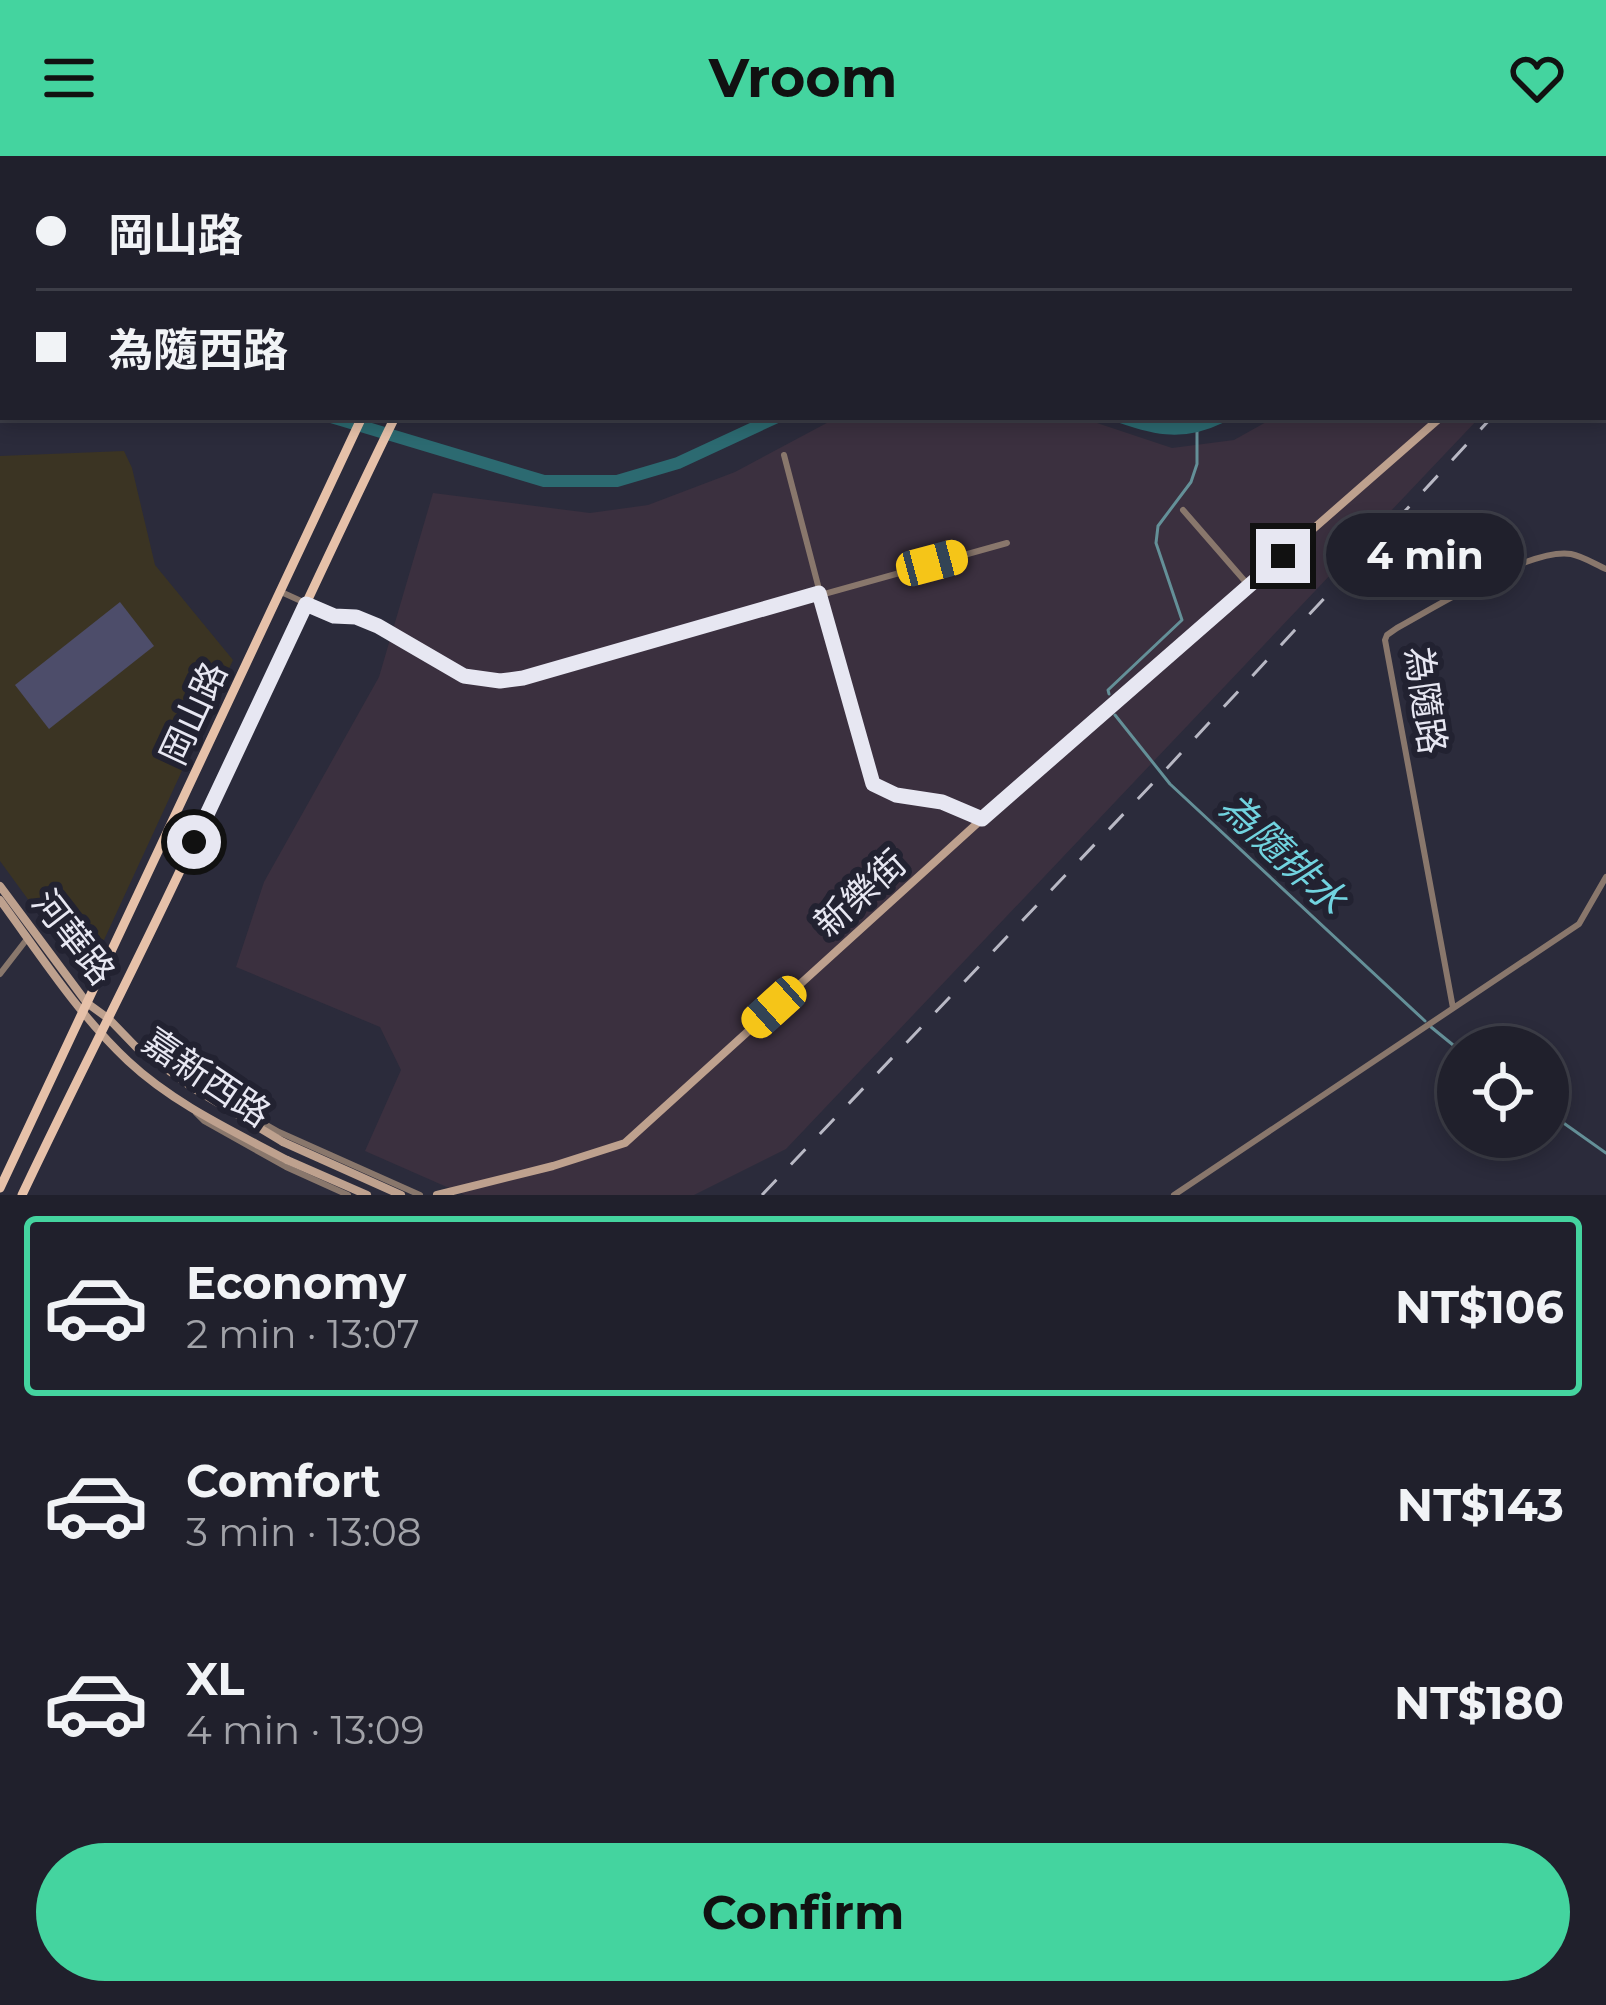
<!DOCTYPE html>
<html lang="en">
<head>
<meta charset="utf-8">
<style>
	body { margin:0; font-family:Montserrat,"Noto Sans TC",sans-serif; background:#282834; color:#f1f3f6; height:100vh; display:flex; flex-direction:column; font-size:45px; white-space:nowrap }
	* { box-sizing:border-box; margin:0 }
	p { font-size:39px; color:#a2a3a9 }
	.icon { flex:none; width:66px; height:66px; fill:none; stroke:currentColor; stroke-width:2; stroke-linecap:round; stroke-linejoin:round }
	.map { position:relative; height:1039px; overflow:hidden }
	.panel { display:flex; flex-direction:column; background:#20202c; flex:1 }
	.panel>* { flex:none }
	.banner { position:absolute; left:0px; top:0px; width:1608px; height:264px; box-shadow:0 6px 18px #0003,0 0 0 3px #3d3e48; display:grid; align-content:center; height:264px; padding:0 36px; background:#20202c }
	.controls { position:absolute; left:1437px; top:870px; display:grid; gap:24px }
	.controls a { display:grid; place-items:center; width:132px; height:132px; border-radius:50%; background:#20202c; box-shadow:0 6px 18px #0003,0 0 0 3px #3d3e48; font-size:60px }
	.end { position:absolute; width:54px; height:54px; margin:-27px; border:15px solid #e7e7f2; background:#111; box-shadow:0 0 0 6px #111 }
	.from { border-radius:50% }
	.bubble { position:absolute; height:84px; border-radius:42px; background:#20202c; box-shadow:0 6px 18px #0003,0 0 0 3px #3d3e48; font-size:39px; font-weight:700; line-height:84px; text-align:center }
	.car { position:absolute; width:36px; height:72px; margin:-36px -18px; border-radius:15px; box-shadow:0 0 9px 3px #0007; background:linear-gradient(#f5c518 24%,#345 0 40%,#f5c518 0 76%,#345 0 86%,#f5c518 0) }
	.banner b { display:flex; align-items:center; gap:42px; height:114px; font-size:45px }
	.banner b+b { border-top:3px solid #3d3e48 }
	.banner i { width:30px; height:30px; background:#f1f3f6 }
	ul { padding:21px 0 0; list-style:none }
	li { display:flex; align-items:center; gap:36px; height:180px; margin:0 24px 18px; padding:0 12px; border:6px solid transparent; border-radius:12px }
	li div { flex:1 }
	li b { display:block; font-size:45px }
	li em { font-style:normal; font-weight:700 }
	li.current { border-color:#44d49f }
	li>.icon { width:108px; height:108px; stroke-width:1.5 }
	.button { display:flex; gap:24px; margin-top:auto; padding:24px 36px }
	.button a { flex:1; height:138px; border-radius:72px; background:#44d49f; color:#111; font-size:48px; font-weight:700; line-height:138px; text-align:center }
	header { display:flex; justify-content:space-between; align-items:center; height:156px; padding:0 36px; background:#44d49f; color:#111; font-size:54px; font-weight:700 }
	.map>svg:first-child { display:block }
	.industrial { fill:#3b303f }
	.education { fill:#3b3423 }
	.green { fill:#4d4d6a }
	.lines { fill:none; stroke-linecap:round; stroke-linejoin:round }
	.stream { stroke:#649098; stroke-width:3 }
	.river { stroke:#2c6a71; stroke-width:12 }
	.street { stroke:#89776c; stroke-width:6 }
	.secondary { stroke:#bea18e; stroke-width:8 }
	.primary { stroke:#e6c1a9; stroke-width:9 }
	.rail { stroke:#b9b9c5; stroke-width:3; stroke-dasharray:21 21; stroke-linecap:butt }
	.secondary-bridge { stroke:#bea18e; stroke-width:8 }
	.route { stroke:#e7e7f2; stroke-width:15 }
	.labels { text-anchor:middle; stroke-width:12; stroke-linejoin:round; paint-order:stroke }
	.street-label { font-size:36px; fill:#e7e7f2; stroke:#222231 }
	.water-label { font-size:39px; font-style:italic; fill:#71d3df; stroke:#222231 }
</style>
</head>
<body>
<header><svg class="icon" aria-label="menu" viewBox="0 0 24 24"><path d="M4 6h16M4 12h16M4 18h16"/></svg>Vroom<svg class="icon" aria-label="heart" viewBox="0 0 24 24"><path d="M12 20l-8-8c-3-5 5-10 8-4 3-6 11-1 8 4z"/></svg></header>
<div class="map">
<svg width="1606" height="1039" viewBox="0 0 1606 1039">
	<rect width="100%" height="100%" fill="#2b2b3b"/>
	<!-- industrial -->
	<path class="industrial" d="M1440,0H1606V114L1605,3H1436Z
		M838,261H1079L1172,292L1234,284L1275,261H1480L786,993L694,1039H465L365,995L401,914L380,871L236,811L264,726L379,521L433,337L590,357L648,349L735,316Z"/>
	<!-- education -->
	<path class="education" d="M524,0H752V3H523Z
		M124,295L132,312L155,409L233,504L86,823L0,705V300Z"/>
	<!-- green -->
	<path class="green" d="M120,446L154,490L49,573L15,529Z"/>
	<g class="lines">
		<!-- stream -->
		<path class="stream" d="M1109,538L1108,534L1182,464L1156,387L1158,370L1191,326L1197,308V273
			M1115,559L1170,628L1425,865
			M1431,871L1458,893
			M1548,956L1606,997"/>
		<!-- river -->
		<path class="river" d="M20,0L22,3
			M1388,3L1391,0
			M331,261L544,325H617L678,307L777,261
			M1121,261C1158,274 1184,279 1221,261"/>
		<!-- street -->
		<path class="street" d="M784,299L867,617L873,628L896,639L942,645L982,663
			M1183,354L1250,431
			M279,435L334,460L356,461L378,470L464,520L500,525L523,522L1007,387
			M0,818L27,783
			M1453,852L1385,484L1387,479L1397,472C1434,452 1531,391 1571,398C1582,400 1595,408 1606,413
			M197,933H202L279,976L420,1039
			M196,957L204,965L286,1011L348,1039
			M1174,1039L1579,768L1606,721"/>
		<!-- secondary -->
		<path class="secondary" d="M1605,164L1606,163
			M1605,171H1606
			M0,730L87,847L109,863L137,892L193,932L283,986
			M0,744C41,800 78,858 128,905C174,948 233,975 287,1004
			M437,1039L553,1010L625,987L982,663L1441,261"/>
		<!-- primary -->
		<path class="primary" d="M485,3L487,0
			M516,3L518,0
			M0,1032L362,261
			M22,1039C73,931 128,825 179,717C252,566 321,412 395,261"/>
		<!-- rail -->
		<path class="rail" d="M1605,147L1606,146
			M762,1039L1170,609L1492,261"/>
		<!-- secondary-bridge -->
		<path class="secondary-bridge" d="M283,986L401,1039
			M287,1004L367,1039"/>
	</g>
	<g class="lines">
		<!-- route -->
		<path class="route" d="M194,686L306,448L334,460L356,461L378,470L464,520L500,525L523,522L819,437L873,628L896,639L942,646L982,663L1283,400"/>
	</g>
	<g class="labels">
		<!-- street labels -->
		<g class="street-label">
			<text transform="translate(1426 544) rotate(82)" y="13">為隨路</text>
			<text transform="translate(193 557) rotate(-65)" y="13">岡山路</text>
			<text transform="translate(860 737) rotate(-42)" y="13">新樂街</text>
			<text transform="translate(74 781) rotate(52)" y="13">河華路</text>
			<text transform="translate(207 921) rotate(34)" y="13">嘉新西路</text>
		</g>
		<!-- water labels -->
		<g class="water-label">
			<text transform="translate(1283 697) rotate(43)" y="14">為隨排水</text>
		</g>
	</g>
</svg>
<div class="controls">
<a><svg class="icon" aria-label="locate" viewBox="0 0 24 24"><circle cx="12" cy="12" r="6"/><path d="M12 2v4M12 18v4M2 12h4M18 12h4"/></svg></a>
</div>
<i class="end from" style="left:194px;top:686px"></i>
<i class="end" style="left:1283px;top:400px"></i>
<div class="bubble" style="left:1326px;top:357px;width:198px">4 min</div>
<i class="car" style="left:932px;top:407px;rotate:75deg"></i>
<i class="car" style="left:774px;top:851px;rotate:228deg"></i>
<div class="banner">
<b><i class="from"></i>岡山路</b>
<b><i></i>為隨西路</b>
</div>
</div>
<section class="panel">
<ul>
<li class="current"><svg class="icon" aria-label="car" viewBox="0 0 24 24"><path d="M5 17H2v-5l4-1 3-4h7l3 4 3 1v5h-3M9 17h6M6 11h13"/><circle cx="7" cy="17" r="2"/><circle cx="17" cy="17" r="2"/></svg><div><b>Economy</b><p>2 min · 13:07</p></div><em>NT$106</em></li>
<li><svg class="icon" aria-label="car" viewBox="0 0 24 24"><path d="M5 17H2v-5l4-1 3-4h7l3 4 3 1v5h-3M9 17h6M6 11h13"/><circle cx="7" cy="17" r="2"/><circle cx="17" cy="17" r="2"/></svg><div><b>Comfort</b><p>3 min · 13:08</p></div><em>NT$143</em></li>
<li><svg class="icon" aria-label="car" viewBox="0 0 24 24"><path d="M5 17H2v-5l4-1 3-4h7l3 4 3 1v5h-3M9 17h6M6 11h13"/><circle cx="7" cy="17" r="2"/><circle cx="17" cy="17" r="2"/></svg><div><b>XL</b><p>4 min · 13:09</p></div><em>NT$180</em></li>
</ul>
<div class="button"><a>Confirm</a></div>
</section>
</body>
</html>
